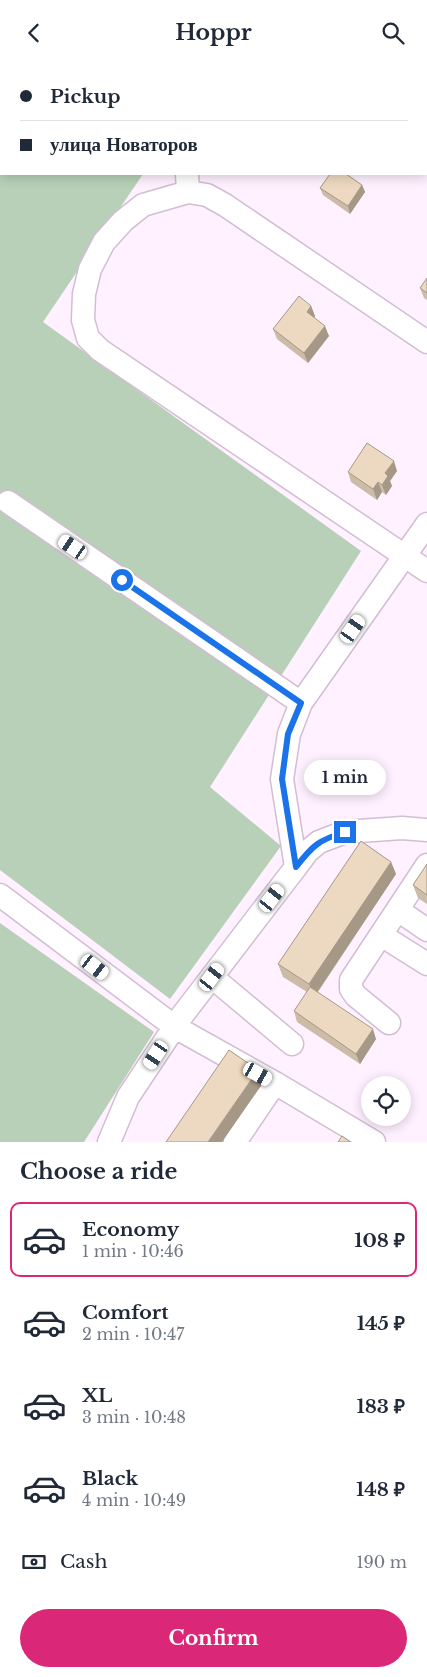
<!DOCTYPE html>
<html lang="en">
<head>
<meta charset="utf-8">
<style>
	body { margin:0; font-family:"Libre Baskerville",serif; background:#f6f6f7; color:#1f2937; height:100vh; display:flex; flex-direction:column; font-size:19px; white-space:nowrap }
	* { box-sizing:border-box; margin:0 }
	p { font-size:16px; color:#747a83 }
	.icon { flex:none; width:28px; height:28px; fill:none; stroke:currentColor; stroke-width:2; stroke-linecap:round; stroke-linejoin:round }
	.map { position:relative; height:1077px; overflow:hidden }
	.drawer { display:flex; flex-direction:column; background:#fff; flex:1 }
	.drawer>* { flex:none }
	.hud { position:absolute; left:0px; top:0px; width:428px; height:110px; box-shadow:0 2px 12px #0003; display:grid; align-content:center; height:110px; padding:0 20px; background:#fff }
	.buttons { position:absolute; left:361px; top:1011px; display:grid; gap:10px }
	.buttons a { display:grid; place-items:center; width:50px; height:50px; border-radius:50%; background:#fff; box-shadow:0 2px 12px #0003; font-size:25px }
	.end { position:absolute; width:22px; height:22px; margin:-11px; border:6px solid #1a73e8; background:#fff; box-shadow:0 0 0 2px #fff }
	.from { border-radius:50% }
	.bubble { position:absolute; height:35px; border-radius:18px; background:#fff; box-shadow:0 2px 12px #0003; font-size:16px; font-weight:700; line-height:35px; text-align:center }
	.car { position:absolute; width:15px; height:30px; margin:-15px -8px; border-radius:6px; box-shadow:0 0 4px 1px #0007; background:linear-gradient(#fff 24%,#345 0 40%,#fff 0 76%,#345 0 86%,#fff 0) }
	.hud b { display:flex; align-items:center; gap:18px; height:48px; font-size:19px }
	.hud b+b { border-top:1px solid #e0e1e3 }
	.hud i { width:12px; height:12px; background:#1f2937 }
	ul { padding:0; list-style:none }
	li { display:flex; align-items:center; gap:15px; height:75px; margin:0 10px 8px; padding:0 10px; border:2px solid transparent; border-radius:10px }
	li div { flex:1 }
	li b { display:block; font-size:19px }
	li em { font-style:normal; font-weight:700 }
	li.current { border-color:#db2777 }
	li>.icon { width:45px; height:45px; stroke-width:1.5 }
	h2 { padding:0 20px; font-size:22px; line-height:60px }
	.pay { display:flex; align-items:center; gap:12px; height:55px; padding:0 20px; font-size:19px }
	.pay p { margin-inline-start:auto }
	.primary-button { display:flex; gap:10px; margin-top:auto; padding:10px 20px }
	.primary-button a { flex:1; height:58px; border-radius:30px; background:#db2777; color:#fff; font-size:20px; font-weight:700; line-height:58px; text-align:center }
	header { display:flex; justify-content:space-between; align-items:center; height:65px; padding:0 20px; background:#fff; font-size:22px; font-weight:700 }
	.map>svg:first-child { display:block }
	.green { fill:#b7d0b7 }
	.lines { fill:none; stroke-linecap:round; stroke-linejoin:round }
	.minor-casing { stroke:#d3bdd4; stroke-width:25 }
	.minor { stroke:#fff; stroke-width:22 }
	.wall { fill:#ccbba6 }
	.shaded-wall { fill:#a69887 }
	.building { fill:#edd9c1; stroke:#a69887 }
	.route { stroke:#1a73e8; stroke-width:6 }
</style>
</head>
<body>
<header><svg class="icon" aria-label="back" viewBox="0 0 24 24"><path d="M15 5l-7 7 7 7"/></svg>Hoppr<svg class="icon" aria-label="search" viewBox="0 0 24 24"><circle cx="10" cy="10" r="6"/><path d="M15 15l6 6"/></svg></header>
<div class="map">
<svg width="427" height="1077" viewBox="0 0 427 1077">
	<rect width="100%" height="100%" fill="#fff1ff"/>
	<!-- green -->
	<path class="green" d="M0,0H216L215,1H1V109H143L43,257L361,486L210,722L281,781L170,934L0,805Z
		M0,858L154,967L84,1077H0Z"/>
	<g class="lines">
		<!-- minor casing -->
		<g class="minor-casing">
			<path id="minor" d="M137,0V1
				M377,0L379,1
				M426,34L427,35
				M187,109L188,127L143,140L123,156L104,177L90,204L84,229L83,255L88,273L100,285L427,506
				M188,127L207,130L225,140L427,277
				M8,437L301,638
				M296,802L308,786L319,777L345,767L402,763L427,765
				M0,830L175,962L275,1018L374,1077
				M398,845L427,865
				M381,870L427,899
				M212,912L292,979
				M389,958L356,931L351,924V915L427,800
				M109,1077L128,1032L181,952L296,802L282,714L289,669L301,638L427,459
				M235,1077L275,1018"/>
		</g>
		<!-- minor -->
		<use href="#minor" class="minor"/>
	</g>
	<!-- wall -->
	<path class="wall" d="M362,120L365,127L350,149L323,130L320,123Z
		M427,213V235L424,233L420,223Z
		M311,241L315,251L314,252L329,271L308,298L277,274L273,264Z
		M397,406L390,416L392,421L386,430L382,427L377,435L351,417L348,407Z
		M391,797L396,809L318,927L376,974L360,999L297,957L294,946L307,927L283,912L278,899Z
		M427,799V839L418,833L413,820Z"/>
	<!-- shaded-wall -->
	<path class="shaded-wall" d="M362,120L365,127L350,149L348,141Z
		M311,241L315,251L311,257L307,247Z
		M325,261L329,271L308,298L304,288Z
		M394,396L397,406L390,416L392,421L386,430L382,420L385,408Z
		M378,417L382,427L377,435L373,424Z
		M391,797L396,809L314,932L309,919Z
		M373,964L376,974L360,999L356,989Z
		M258,1005L263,1018L222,1077H208Z"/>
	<!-- building -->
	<path class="building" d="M330,109H346L362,120L348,141L320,123Z
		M427,213V228L420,223Z
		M299,231L311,241L307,247L325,261L304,288L273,264Z
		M367,378L394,396L385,408L388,411L382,420L378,417L373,424L348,407Z
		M361,776L391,797L309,919L278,899Z
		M427,799V830L413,820Z
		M310,922L373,964L356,989L294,946Z
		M229,985L258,1005L208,1077H166Z
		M342,1071L350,1077H338Z"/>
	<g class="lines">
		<!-- route -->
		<path class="route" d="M122,515L301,638L288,669L282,714L296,802C313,780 319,775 345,767"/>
	</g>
</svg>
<div class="buttons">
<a><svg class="icon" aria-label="locate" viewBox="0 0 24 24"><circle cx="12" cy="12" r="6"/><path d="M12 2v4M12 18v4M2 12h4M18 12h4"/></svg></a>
</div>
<i class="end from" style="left:122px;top:515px"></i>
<i class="end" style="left:345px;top:767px"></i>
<div class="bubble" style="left:304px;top:695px;width:82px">1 min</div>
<i class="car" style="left:73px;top:482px;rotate:304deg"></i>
<i class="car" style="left:353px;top:564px;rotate:35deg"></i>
<i class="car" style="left:272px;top:833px;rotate:37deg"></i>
<i class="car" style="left:95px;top:902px;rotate:127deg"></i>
<i class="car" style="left:212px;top:912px;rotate:37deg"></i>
<i class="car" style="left:156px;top:990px;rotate:213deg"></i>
<i class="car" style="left:258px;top:1009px;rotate:119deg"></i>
<div class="hud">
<b><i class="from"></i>Pickup</b>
<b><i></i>улица Новаторов</b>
</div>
</div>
<section class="drawer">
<h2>Choose a ride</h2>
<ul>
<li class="current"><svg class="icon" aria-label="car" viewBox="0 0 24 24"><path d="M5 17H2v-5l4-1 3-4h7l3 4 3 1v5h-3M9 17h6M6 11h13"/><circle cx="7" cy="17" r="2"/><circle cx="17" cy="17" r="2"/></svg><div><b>Economy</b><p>1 min · 10:46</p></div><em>108 ₽</em></li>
<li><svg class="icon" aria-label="car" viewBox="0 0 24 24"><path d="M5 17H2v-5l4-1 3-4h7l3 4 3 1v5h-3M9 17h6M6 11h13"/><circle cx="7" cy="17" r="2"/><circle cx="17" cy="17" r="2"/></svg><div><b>Comfort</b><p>2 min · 10:47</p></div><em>145 ₽</em></li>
<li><svg class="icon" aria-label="car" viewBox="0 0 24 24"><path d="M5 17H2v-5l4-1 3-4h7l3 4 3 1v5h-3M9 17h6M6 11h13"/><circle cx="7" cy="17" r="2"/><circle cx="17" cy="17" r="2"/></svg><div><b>XL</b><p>3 min · 10:48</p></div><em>183 ₽</em></li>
<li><svg class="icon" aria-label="car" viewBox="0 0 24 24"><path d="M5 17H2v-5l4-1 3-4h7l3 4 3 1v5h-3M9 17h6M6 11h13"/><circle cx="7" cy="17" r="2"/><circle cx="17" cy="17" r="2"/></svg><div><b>Black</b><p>4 min · 10:49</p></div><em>148 ₽</em></li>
</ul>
<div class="pay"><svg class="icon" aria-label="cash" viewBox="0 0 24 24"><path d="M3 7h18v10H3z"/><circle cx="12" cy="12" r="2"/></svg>Cash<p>190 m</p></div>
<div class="primary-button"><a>Confirm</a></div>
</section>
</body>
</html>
